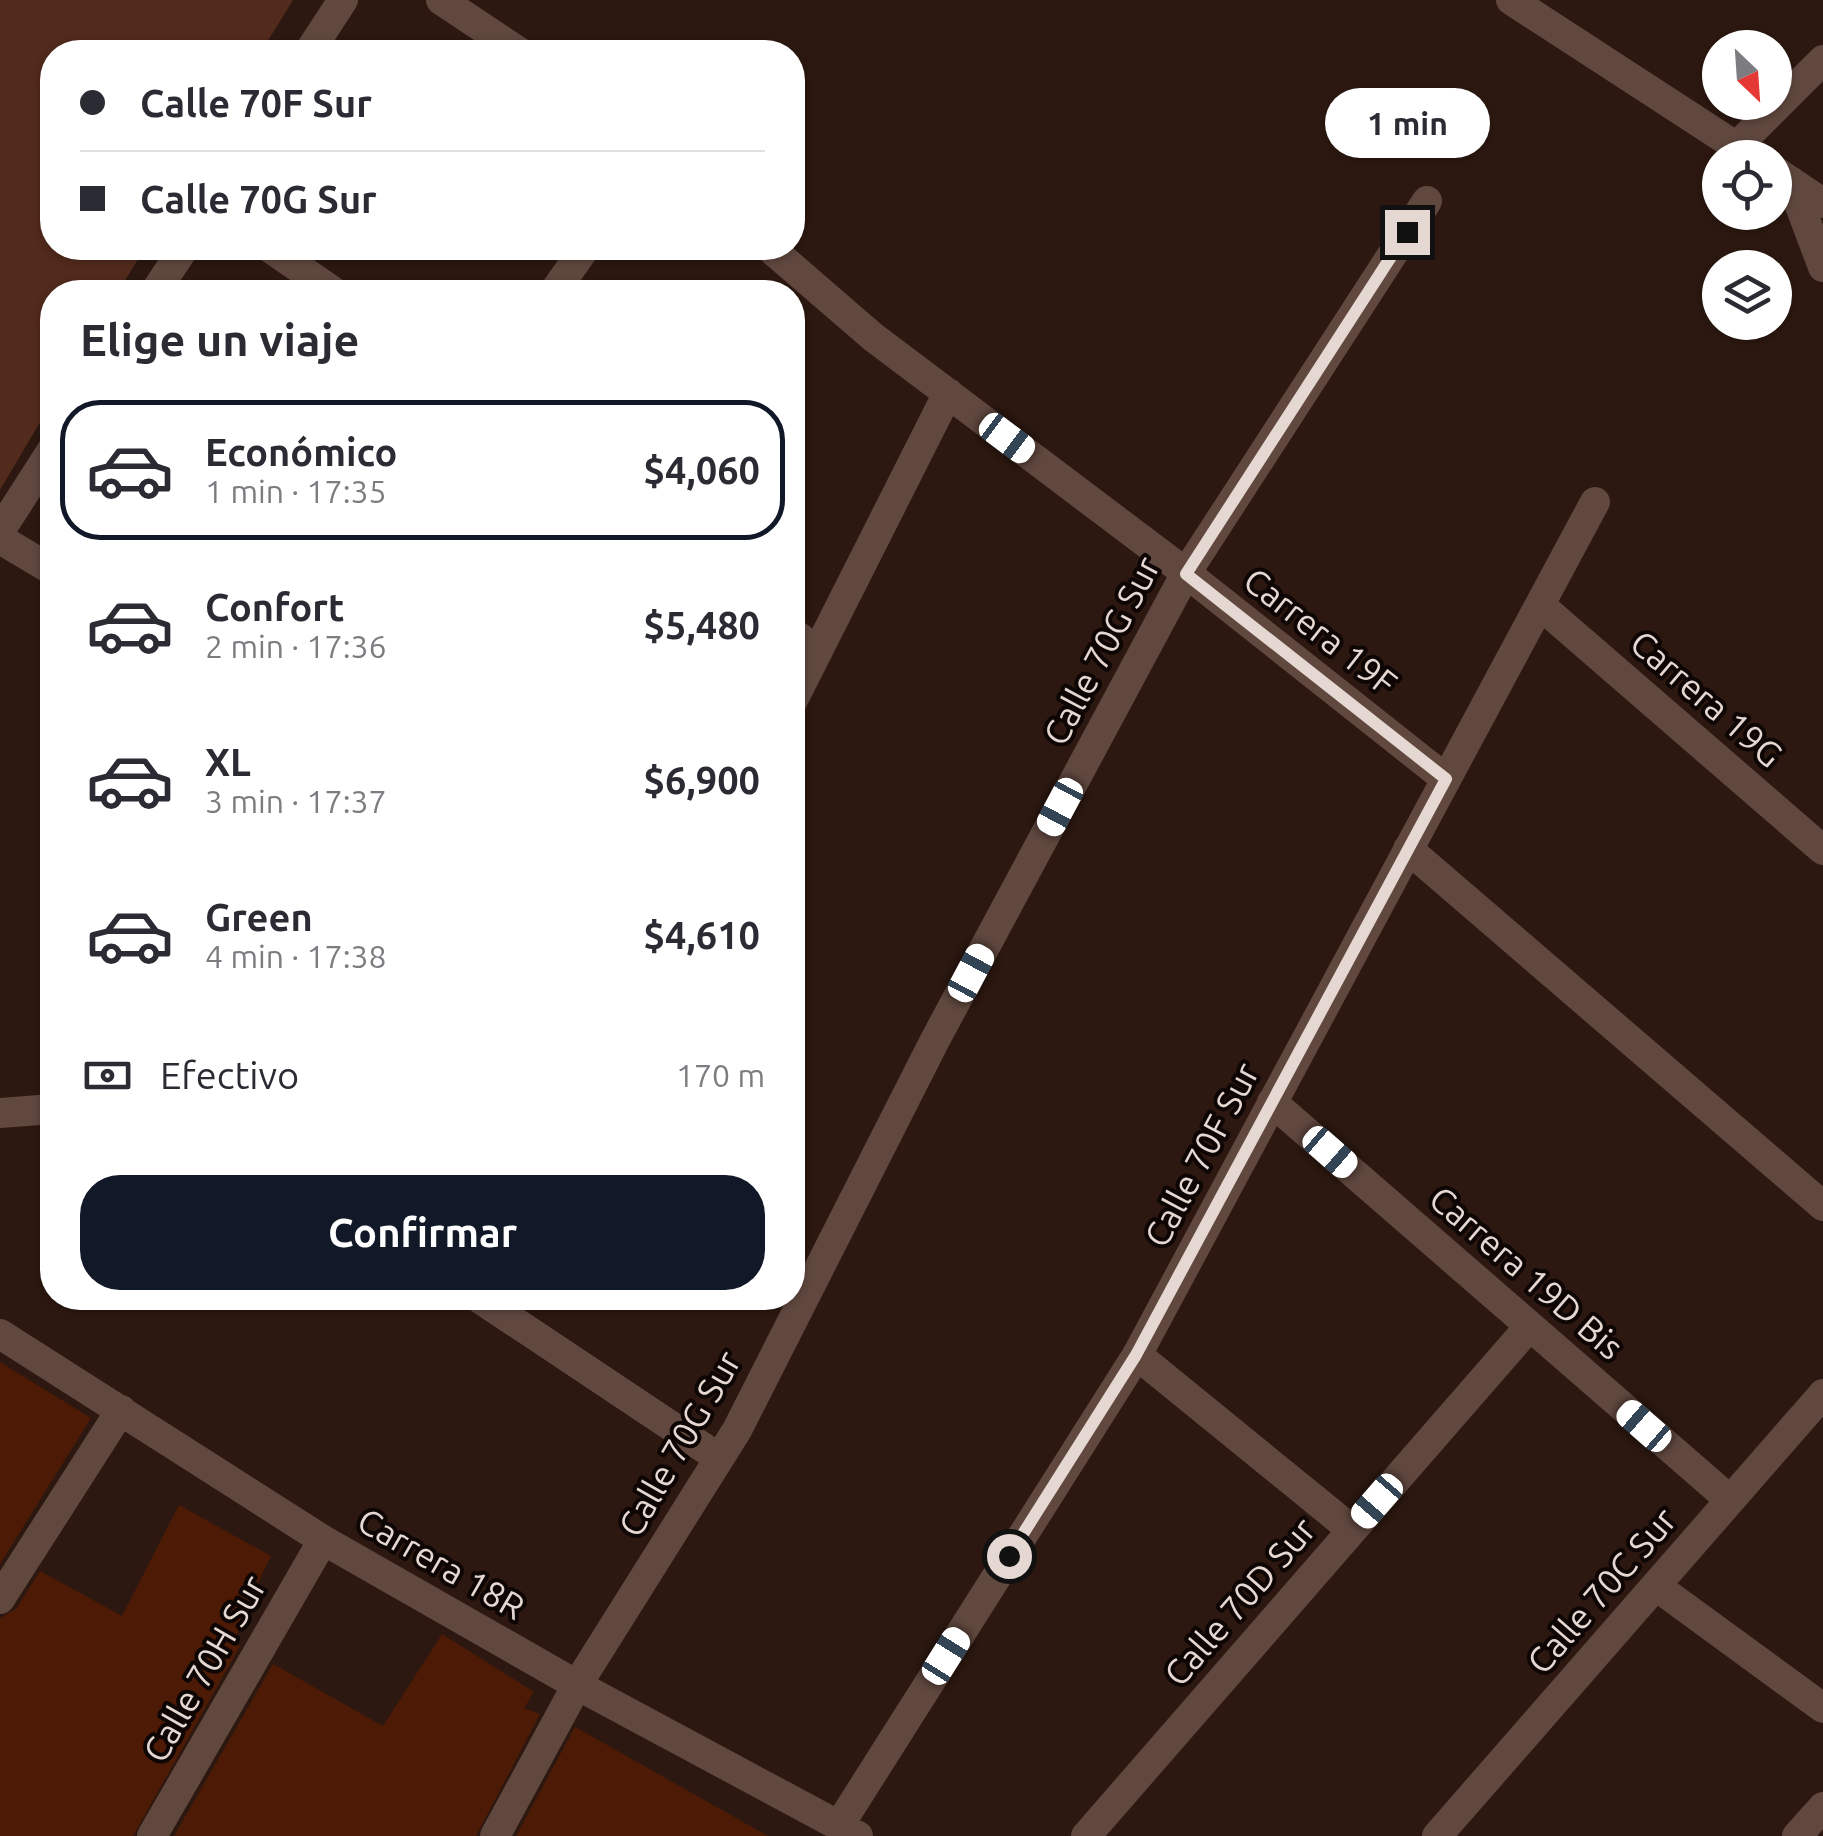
<!DOCTYPE html>
<html lang="es">
<head>
<meta charset="utf-8">
<style>
	body { margin:0; font-family:Ubuntu,sans-serif; background:#f7f7f7; color:#2b2b33; height:100vh; display:flex; flex-direction:column; font-size:38px; white-space:nowrap }
	* { box-sizing:border-box; margin:0 }
	p { font-size:32px; color:#7c7c81 }
	.icon { flex:none; width:55px; height:55px; fill:none; stroke:currentColor; stroke-width:2; stroke-linecap:round; stroke-linejoin:round }
	.map { position:relative; flex:1; overflow:hidden }
	.panel { position:absolute; left:40px; top:280px; width:765px; height:1030px; display:flex; flex-direction:column; background:#fff; border-radius:40px; box-shadow:0 2px 8px #0004 }
	.panel>* { flex:none }
	.guide { position:absolute; left:40px; top:40px; width:765px; height:220px; border-radius:40px; box-shadow:0 2px 8px #0004; display:grid; align-content:center; height:220px; padding:0 40px; background:#fff }
	.needle { width:65px; rotate:155deg }
	.fabs { position:absolute; left:1702px; top:30px; display:grid; gap:20px }
	.fabs a { display:grid; place-items:center; width:90px; height:90px; border-radius:50%; background:#fff; box-shadow:0 2px 8px #0004; font-size:50px }
	.end { position:absolute; width:45px; height:45px; margin:-22px; border:12px solid #e5d7d1; background:#111; box-shadow:0 0 0 5px #111 }
	.from { border-radius:50% }
	.bubble { position:absolute; height:70px; border-radius:35px; background:#fff; box-shadow:0 2px 8px #0004; font-size:32px; font-weight:700; line-height:70px; text-align:center }
	.car { position:absolute; width:30px; height:60px; margin:-30px -15px; border-radius:12px; box-shadow:0 0 8px 2px #0007; background:linear-gradient(#fff 24%,#345 0 40%,#fff 0 76%,#345 0 86%,#fff 0) }
	.guide b { display:flex; align-items:center; gap:35px; height:95px; font-size:38px }
	.guide b+b { border-top:2px solid #e1e1e2 }
	.guide i { width:25px; height:25px; background:#2b2b33 }
	ul { padding:0; list-style:none }
	li { display:flex; align-items:center; gap:30px; height:140px; margin:0 20px 15px; padding:0 20px; border:5px solid transparent; border-radius:40px }
	li div { flex:1 }
	li b { display:block; font-size:38px }
	li em { font-style:normal; font-weight:700 }
	li.current { border-color:#111827 }
	li>.icon { width:90px; height:90px; stroke-width:1.5 }
	h2 { padding:0 40px; font-size:45px; line-height:120px }
	.pay { display:flex; align-items:center; gap:25px; height:110px; padding:0 40px; font-size:38px }
	.pay p { margin-inline-start:auto }
	.action { display:flex; gap:20px; margin-top:auto; padding:20px 40px }
	.action a { flex:1; height:115px; border-radius:40px; background:#111827; color:#fff; font-size:40px; font-weight:700; line-height:115px; text-align:center }
	.map>svg:first-child { display:block }
	.green { fill:#532b1c }
	.building { fill:#4d1b05 }
	.lines { fill:none; stroke-linecap:round; stroke-linejoin:round }
	.minor { stroke:#60483f; stroke-width:30 }
	.tertiary { stroke:#60483f; stroke-width:30 }
	.route { stroke:#e5d7d1; stroke-width:12 }
	.labels { text-anchor:middle; stroke-width:8; stroke-linejoin:round; paint-order:stroke }
	.street-label { font-size:35px; fill:#e5d7d1; stroke:#0e0604 }
</style>
</head>
<body>
<div class="map">
<svg width="1823" height="1836" viewBox="0 0 1823 1836">
	<rect width="100%" height="100%" fill="#2c1810"/>
	<!-- green -->
	<path class="green" d="M0,0H293L261,52H52V248H145L118,292H52V402L0,490Z"/>
	<!-- building -->
	<path class="building" d="M0,1362L91,1418L0,1564Z
		M179,1505L271,1556L242,1615L246,1618L233,1642L240,1646L133,1836H0V1618L16,1609L40,1571L122,1616Z
		M442,1634L534,1692L524,1708L540,1714L476,1836H174L273,1664L383,1726Z
		M575,1727L577,1728L768,1836H516Z"/>
	<g class="lines">
		<!-- minor -->
		<path class="minor" d="M441,0L519,52
			M309,52L343,0
			M1737,146L1823,60
			M1791,182L1823,267
			M270,248L334,292
			M770,248L873,337L1186,573L1446,779
			M155,292L184,248
			M554,292L585,248
			M0,531L52,450
			M0,539L52,570
			M1540,605L1823,850
			M792,632L818,651
			M792,702L948,393
			M1408,849L1823,1206
			M1272,1102L1730,1500
			M0,1113L52,1109
			M479,1298L719,1458
			M0,1334L323,1540L577,1685L858,1836
			M1137,1355L1352,1530
			M1656,1586L1823,1708
			M0,1599L121,1410
			M840,1824L1137,1355L1595,502
			M152,1836L323,1540
			M495,1836L577,1685L737,1430L935,1040L1186,573L1427,201
			M1086,1836L1529,1327
			M1437,1836L1823,1394
			M1797,1836L1823,1807"/>
		<!-- tertiary -->
		<path class="tertiary" d="M1511,0L1754,158
			M1775,171L1823,203"/>
	</g>
	<g class="lines">
		<!-- route -->
		<path class="route" d="M1009,1556L1136,1355L1446,779L1186,574L1407,232"/>
	</g>
	<g class="labels">
		<!-- street labels -->
		<g class="street-label">
			<text transform="translate(1320 632) rotate(38)" y="12">Carrera 19F</text>
			<text transform="translate(1102 651) rotate(-62)" y="12">Calle 70G Sur</text>
			<text transform="translate(1706 699) rotate(41)" y="12">Carrera 19G</text>
			<text transform="translate(1202 1155) rotate(-62)" y="12">Calle 70F Sur</text>
			<text transform="translate(1526 1273) rotate(41)" y="12">Carrera 19D Bis</text>
			<text transform="translate(680 1444) rotate(-60)" y="12">Calle 70G Sur</text>
			<text transform="translate(441 1564) rotate(30)" y="12">Carrera 18R</text>
			<text transform="translate(1602 1591) rotate(-49)" y="12">Calle 70C Sur</text>
			<text transform="translate(1240 1602) rotate(-49)" y="12">Calle 70D Sur</text>
			<text transform="translate(205 1669) rotate(-60)" y="12">Calle 70H Sur</text>
		</g>
	</g>
</svg>
<div class="fabs">
<a><svg class="needle" viewBox="-14 -14 28 28"><path d="M0-13l5 13h-10z" fill="#e53935"/><path d="M0 13l5-13h-10z" fill="#7c7c81"/></svg></a>
<a><svg class="icon" aria-label="locate" viewBox="0 0 24 24"><circle cx="12" cy="12" r="6"/><path d="M12 2v4M12 18v4M2 12h4M18 12h4"/></svg></a>
<a><svg class="icon" aria-label="layers" viewBox="0 0 24 24"><path d="M12 4l9 5-9 5-9-5zM3 14l9 5 9-5"/></svg></a>
</div>
<i class="end from" style="left:1009px;top:1556px"></i>
<i class="end" style="left:1407px;top:232px"></i>
<div class="bubble" style="left:1325px;top:88px;width:165px">1 min</div>
<i class="car" style="left:1007px;top:438px;rotate:127deg"></i>
<i class="car" style="left:1060px;top:807px;rotate:208deg"></i>
<i class="car" style="left:971px;top:973px;rotate:28deg"></i>
<i class="car" style="left:1330px;top:1152px;rotate:131deg"></i>
<i class="car" style="left:1644px;top:1426px;rotate:311deg"></i>
<i class="car" style="left:1377px;top:1501px;rotate:221deg"></i>
<i class="car" style="left:946px;top:1656px;rotate:32deg"></i>
<div class="guide">
<b><i class="from"></i>Calle 70F Sur</b>
<b><i></i>Calle 70G Sur</b>
</div>
<section class="panel">
<h2>Elige un viaje</h2>
<ul>
<li class="current"><svg class="icon" aria-label="car" viewBox="0 0 24 24"><path d="M5 17H2v-5l4-1 3-4h7l3 4 3 1v5h-3M9 17h6M6 11h13"/><circle cx="7" cy="17" r="2"/><circle cx="17" cy="17" r="2"/></svg><div><b>Económico</b><p>1 min · 17:35</p></div><em>$4,060</em></li>
<li><svg class="icon" aria-label="car" viewBox="0 0 24 24"><path d="M5 17H2v-5l4-1 3-4h7l3 4 3 1v5h-3M9 17h6M6 11h13"/><circle cx="7" cy="17" r="2"/><circle cx="17" cy="17" r="2"/></svg><div><b>Confort</b><p>2 min · 17:36</p></div><em>$5,480</em></li>
<li><svg class="icon" aria-label="car" viewBox="0 0 24 24"><path d="M5 17H2v-5l4-1 3-4h7l3 4 3 1v5h-3M9 17h6M6 11h13"/><circle cx="7" cy="17" r="2"/><circle cx="17" cy="17" r="2"/></svg><div><b>XL</b><p>3 min · 17:37</p></div><em>$6,900</em></li>
<li><svg class="icon" aria-label="car" viewBox="0 0 24 24"><path d="M5 17H2v-5l4-1 3-4h7l3 4 3 1v5h-3M9 17h6M6 11h13"/><circle cx="7" cy="17" r="2"/><circle cx="17" cy="17" r="2"/></svg><div><b>Green</b><p>4 min · 17:38</p></div><em>$4,610</em></li>
</ul>
<div class="pay"><svg class="icon" aria-label="cash" viewBox="0 0 24 24"><path d="M3 7h18v10H3z"/><circle cx="12" cy="12" r="2"/></svg>Efectivo<p>170 m</p></div>
<div class="action"><a>Confirmar</a></div>
</section>
</div>
</body>
</html>
